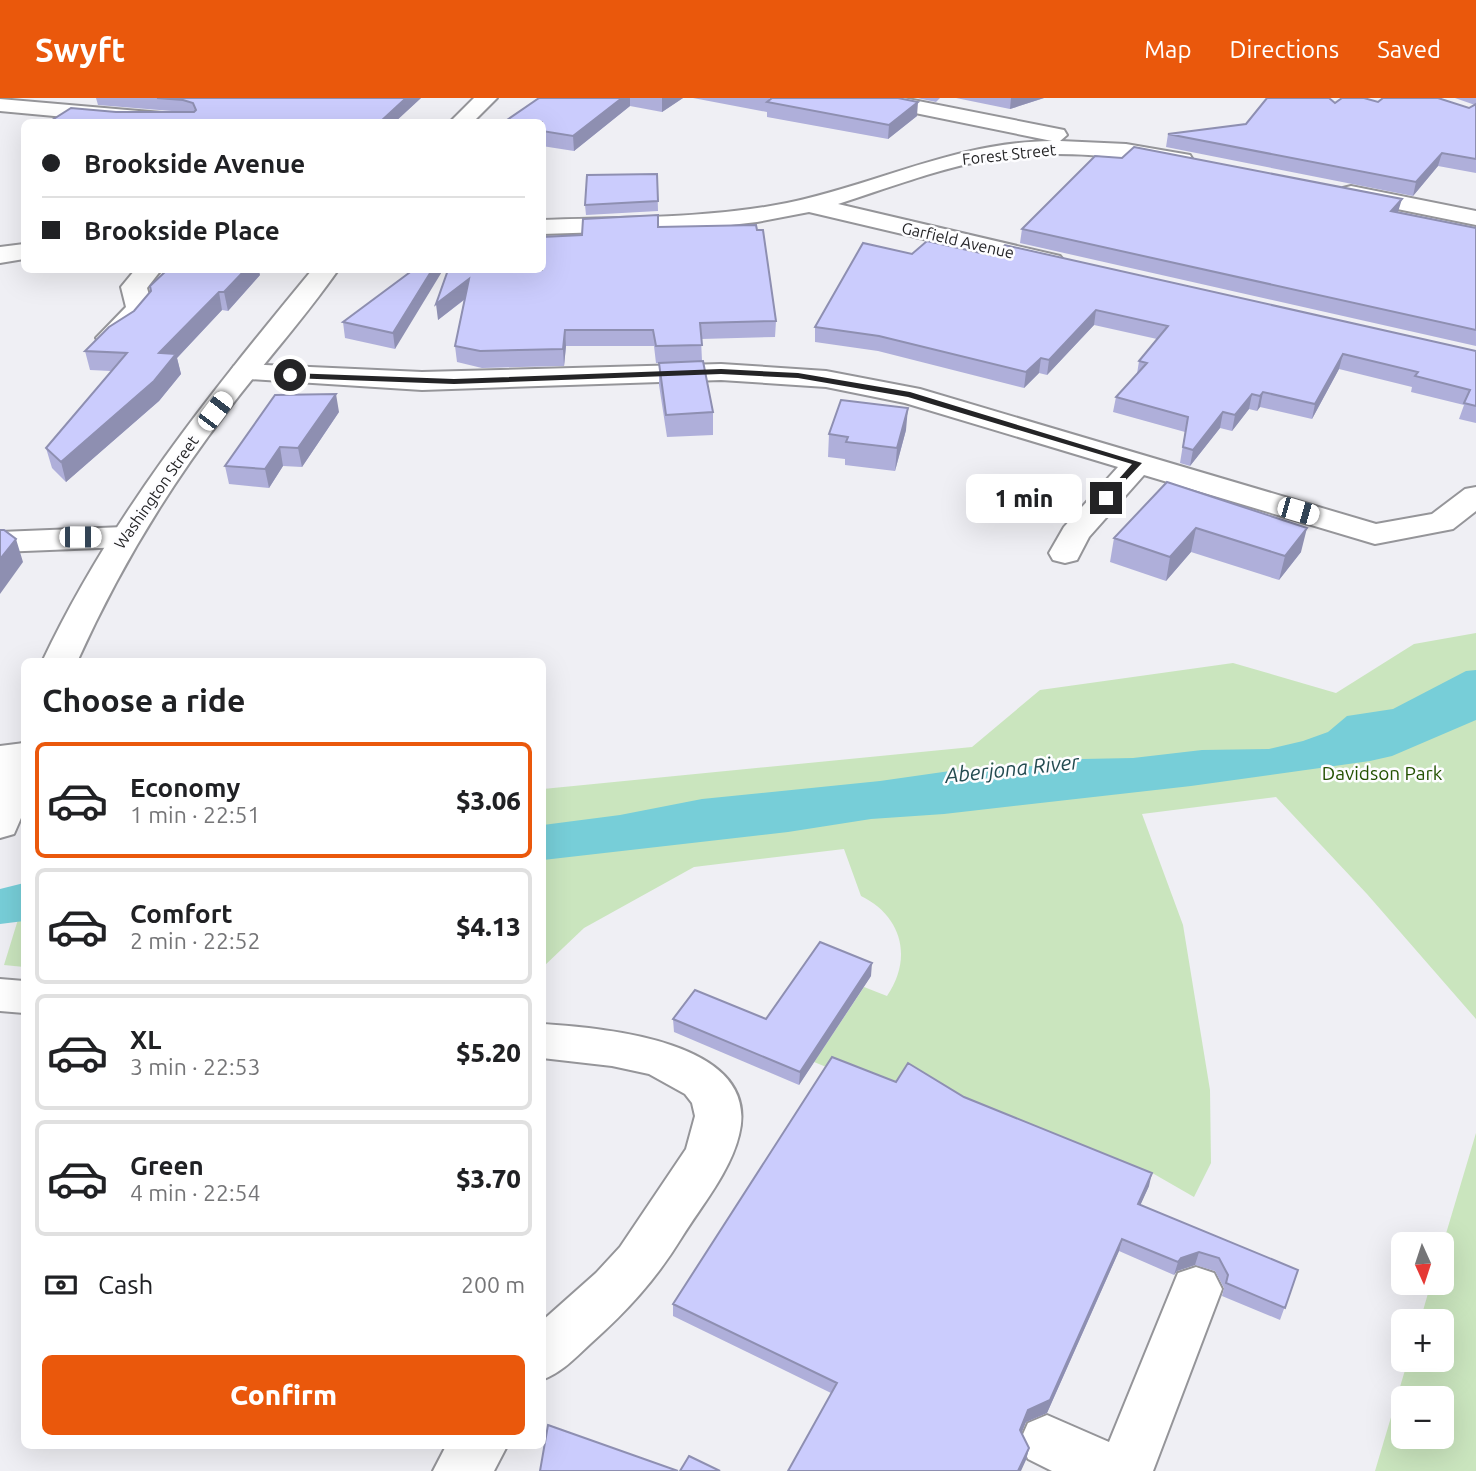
<!DOCTYPE html>
<html lang="en">
<head>
<meta charset="utf-8">
<style>
	body { margin:0; font-family:Ubuntu,sans-serif; background:#f2f2f2; color:#202124; height:100vh; display:flex; flex-direction:column; font-size:26px; white-space:nowrap }
	* { box-sizing:border-box; margin:0 }
	p { font-size:23px; color:#757577 }
	.icon { flex:none; width:38px; height:38px; fill:none; stroke:currentColor; stroke-width:2; stroke-linecap:round; stroke-linejoin:round }
	.map { position:relative; flex:1; overflow:hidden }
	.side { position:absolute; left:21px; top:560px; width:525px; height:791px; display:flex; flex-direction:column; background:#fff; border-radius:10px; box-shadow:0 7px 28px #0002 }
	.side>* { flex:none }
	.hud { position:absolute; left:21px; top:21px; width:525px; height:154px; border-radius:10px; box-shadow:0 7px 28px #0002; display:grid; align-content:center; height:154px; padding:0 21px; background:#fff }
	.needle { width:46px; rotate:177deg }
	.fabs { position:absolute; left:1391px; top:1134px; display:grid; gap:14px }
	.fabs a { display:grid; place-items:center; width:63px; height:63px; border-radius:10px; background:#fff; box-shadow:0 7px 28px #0002; font-size:35px }
	.end { position:absolute; width:32px; height:32px; margin:-16px; border:9px solid #242426; background:#fff; box-shadow:0 0 0 4px #fff }
	.from { border-radius:50% }
	.bubble { position:absolute; height:49px; border-radius:10px; background:#fff; box-shadow:0 7px 28px #0002; font-size:23px; font-weight:800; line-height:49px; text-align:center }
	.car { position:absolute; width:21px; height:42px; margin:-21px -10px; border-radius:9px; box-shadow:0 0 5px 2px #0007; background:linear-gradient(#fff 24%,#345 0 40%,#fff 0 76%,#345 0 86%,#fff 0) }
	.hud b { display:flex; align-items:center; gap:24px; height:66px; font-size:26px }
	.hud b+b { border-top:2px solid #e0e0e0 }
	.hud i { width:18px; height:18px; background:#202124 }
	ul { padding:0; list-style:none }
	li { display:flex; align-items:center; gap:21px; height:116px; margin:0 14px 10px; padding:0 7px; border:4px solid #e0e0e0; border-radius:10px }
	li div { flex:1 }
	li b { display:block; font-size:26px }
	li em { font-style:normal; font-weight:800 }
	li.selected { border-color:#ea580c }
	li>.icon { width:63px; height:63px; stroke-width:1.5 }
	h2 { padding:0 21px; font-size:32px; line-height:84px }
	.pay { display:flex; align-items:center; gap:18px; height:77px; padding:0 21px; font-size:26px }
	.pay p { margin-inline-start:auto }
	.button { display:flex; gap:14px; margin-top:auto; padding:14px 21px }
	.button a { flex:1; height:80px; border-radius:10px; background:#ea580c; color:#fff; font-size:28px; font-weight:800; line-height:80px; text-align:center }
	header { display:flex; align-items:center; gap:42px; box-sizing:border-box; height:98px; padding:0 35px; background:#ea580c; color:#fff }
	header strong { font-size:33px }
	nav { display:flex; gap:38px; margin-inline-start:auto; font-size:24px }
	.map>svg:first-child { display:block }
	.green { fill:#cae5be; fill-rule:evenodd }
	.water { fill:#77ced8 }
	.lines { fill:none; stroke-linecap:round; stroke-linejoin:round }
	.minor-casing { stroke:#959599; stroke-width:4 }
	.major-casing { stroke:#959599; stroke-width:4 }
	.minor { fill:#fff; fill-rule:evenodd }
	.major { fill:#fff; fill-rule:evenodd }
	.wall { fill:#afafda }
	.shaded-wall { fill:#8e8fb1 }
	.building { fill:#cbccfd; stroke:#8e8fb1; stroke-width:2 }
	.route { fill:#242426 }
	.labels { text-anchor:middle; stroke-width:5; stroke-linejoin:round; paint-order:stroke }
	.far-street-label { font-size:16px; fill:#242426; stroke:#fdfdff }
	.park-label { font-size:19px; fill:#245202; stroke:#fdfdff }
	.water-label { font-size:21px; font-style:italic; fill:#244c51; stroke:#fdfdff }
</style>
</head>
<body>
<header>
<strong>Swyft</strong>
<nav><a>Map</a><a>Directions</a><a>Saved</a></nav>
</header>
<div class="map">
<svg width="1476" height="1373" viewBox="0 0 1476 1373">
	<rect width="100%" height="100%" fill="#efeff4"/>
	<!-- green -->
	<path class="green" d="M1476,535V921L1367,796L1276,699L1142,716L1183,827L1210,992L1211,1065L1194,1099L1154,1076L1127,1065L895,997L814,964L864,889L887,898C913,860 902,818 861,798L844,751L694,769L584,830L543,869V691L972,649L1040,592L1233,565L1336,595L1414,546Z
		M24,802V869L4,867Z
		M1476,1035V1373H1375L1408,1262H1442V1223H1420L1431,1185H1442V1149ZM1442,1300V1339H1404V1300Z"/>
	<!-- water -->
	<path class="water" d="M1476,572V622L1392,658L1370,663L1191,688L944,716L871,721L788,734L543,762V727L620,717L702,701L880,683L957,672L1011,671L1082,661L1133,660L1202,652L1269,651L1303,643L1328,634L1347,618L1393,611L1466,573Z
		M24,785V823L0,826V791Z"/>
	<g class="lines">
		<!-- minor casing -->
		<g class="minor-casing">
			<path id="minor" d="M860,0H903L1064,32L1067,37L1060,43L1126,46L1190,57L1193,62L1190,67L1182,69C1116,57 1047,50 981,63C932,73 885,91 838,106L1060,158L1064,163L1060,168L1051,171L809,114L757,124L696,131L542,136V122C624,119 707,121 787,105C879,86 955,44 1052,43L871,6L863,5Z
				M0,1L185,17L193,19L196,24H119L0,13Z
				M1351,88L1476,113V127L1343,100L1339,95L1343,90Z
				M135,172H161L147,190L153,210C141,227 122,251 100,246L96,240L126,209L121,189Z
				M244,266L422,274L721,266L826,273L920,291L1376,426L1432,416L1465,391L1476,389V413L1453,431L1375,446L1144,377L1089,439L1077,462L1065,465L1053,462L1049,455L1064,429L1118,369L905,305L826,289L721,282L422,292L234,280L230,274L234,268Z
				M124,429L135,432L140,439L135,446L124,449L0,454V434Z
				M24,645V669L0,672V648Z
				M0,881L24,883V915L0,913Z
				M542,926C602,930 763,942 739,1037C730,1074 702,1107 682,1139C655,1183 627,1213 589,1247C573,1262 562,1274 542,1282V1223L596,1175L620,1149L686,1051L695,1018L692,1005L685,996L649,976L612,968L542,960Z
				M1196,1169L1214,1175L1222,1191L1153,1373H1052L1028,1361L1020,1343L1028,1325L1047,1317L1109,1344L1178,1175Z
				M446,1348H507L494,1373H433Z"/>
		</g>
		<!-- major casing -->
		<g class="major-casing">
			<path id="major" d="M474,0H497L473,24H450Z
				M24,146V161L0,165V149Z
				M312,172H338C303,222 262,267 225,316C166,393 117,475 77,564H42C112,416 209,297 312,172Z
				M24,645V713L14,736L0,740V671L11,648Z"/>
		</g>
		<!-- minor -->
		<use href="#minor" class="minor"/>
		<!-- major -->
		<use href="#major" class="major"/>
	</g>
	<!-- wall -->
	<path class="wall" d="M96,0H421L395,24H49L116,14H184L98,7Z
		M539,0H683L662,14L630,8L574,53L542,48V24Z
		M693,0H898L917,18L888,41L767,19V14Z
		M917,0H940L936,4Z
		M956,0H1044L1010,11Z
		M1455,0H1476V75L1438,68L1413,98L1166,49L1168,36L1246,26L1335,5L1378,4L1469,10L1475,7Z
		M657,76L658,113L586,117L585,107Z
		M1399,114L1476,130V248L1020,145L1022,131Z
		M658,129L776,223L775,239L701,241L702,263L713,314V337L667,339L659,287V265H656L654,248H566L564,268L482,270L457,264L455,248L464,202L438,222L448,172L574,138Z
		M912,156L994,158L1476,253V325L1459,321L1464,307L1411,294L1412,289L1339,271L1312,321L1260,309L1257,313L1249,311L1232,333L1220,330L1190,368L1180,365L1185,334L1113,314L1116,299L1137,276L1139,263L1157,241L1094,227L1047,277L1039,275L1024,290L878,253L815,244V229Z
		M413,172L395,251L345,240L343,224Z
		M260,177L228,213L222,212L177,260L181,276L159,303L66,384L52,370L46,350L111,273L90,272L85,253L134,213L151,193Z
		M339,314L302,369L283,368L269,390L229,386L225,368Z
		M906,332L895,373L845,367V361L828,359L829,336Z
		M1167,384L1301,454L1279,482L1191,454L1166,483L1110,464L1114,440Z
		M871,878L799,987L674,934L673,921H766Z
		M896,984L964,999L1149,1088L1140,1107L1298,1172L1280,1222L1222,1198L1224,1190L1215,1173L1195,1167L1177,1173L1174,1177L1119,1153L1047,1315L1026,1324L1021,1335L1029,1350L1026,1362L831,1295L673,1218V1206Z"/>
	<!-- shaded-wall -->
	<path class="shaded-wall" d="M406,0H421L395,24H380Z
		M622,0H630V8L574,53L573,38Z
		M662,0H683L662,14Z
		M1011,0H1044L1010,11Z
		M918,4L917,18L888,41L889,27Z
		M1442,55L1438,68L1413,98L1416,84Z
		M1402,101L1398,114L1391,113Z
		M245,172H259L260,177L228,213L224,194Z
		M432,172H443L395,251L393,235Z
		M469,181L470,197L438,222L436,206Z
		M219,194L222,212L177,260L181,276L159,303L66,384L61,364L159,255Z
		M1096,212L1094,227L1047,277L1049,262Z
		M565,232L566,248L564,268L563,251Z
		M1343,256L1339,271L1312,321L1315,306Z
		M1041,260L1039,275L1024,290L1026,274Z
		M1263,294L1260,309L1257,313L1260,298Z
		M336,296L339,314L302,369L298,350Z
		M1252,296L1249,311L1232,333L1235,317Z
		M908,310L906,332L895,373L897,350Z
		M1223,314L1220,330L1190,368L1193,352Z
		M280,349L283,368L269,390L265,371Z
		M1196,430L1191,454L1166,483L1170,459Z
		M1307,430L1301,454L1279,482L1285,458Z
		M16,441L23,464L0,496V461Z
		M872,865L871,878L799,987L800,974Z
		M1152,1075L1149,1088L1135,1119L1138,1106Z
		M1122,1141L1119,1153L1047,1315L1026,1324L1018,1344L1020,1332L1028,1312Z
		M1199,1154L1195,1167L1177,1173L1174,1177L1178,1164L1181,1160Z
		M1029,1350L1026,1362L1021,1373H1018Z"/>
	<!-- building -->
	<path class="building" d="M157,0H406L380,24H49L71,10L116,14H194L196,12L193,5L183,2Z
		M539,0H622L573,38L542,33V24H504Z
		M770,0H898L918,4L889,27L767,4L772,0Z
		M1267,0H1329L1335,5L1342,0H1364L1378,4L1383,0H1438L1469,10L1476,6V61L1442,55L1416,84L1168,36L1246,26Z
		M1134,49L1402,101L1391,113L1476,130V232L1022,131L1095,58L1122,60Z
		M657,76L658,103L585,107L587,77Z
		M658,117V129L756,127L757,132H763L776,223L700,225L702,247L656,248L653,232H565L563,251L480,253L455,248L469,181L436,206L448,172H542V139L582,137L583,121Z
		M927,143L994,158L1005,147L1476,253V308L1464,305L1470,292L1415,278L1418,274L1343,256L1315,306L1263,294L1260,298L1252,296L1235,317L1223,314L1193,352L1183,349L1188,319L1116,299L1147,265L1139,263L1168,228L1096,212L1049,262L1041,260L1026,274L879,238L815,229L863,145L912,156Z
		M167,172H245L224,194H219L159,255L176,256L154,283L61,364L46,350L127,255L85,253L109,229L134,213L151,193L150,188Z
		M413,172H432L393,235L343,224Z
		M703,263L713,314L666,317L659,265Z
		M336,296L298,350L280,349L265,371L225,368L275,297Z
		M841,302L908,310L897,350L846,344L848,339L829,336Z
		M1167,384L1307,430L1285,458L1196,430L1170,459L1114,440Z
		M0,432H4L16,441L0,461Z
		M820,844L872,865L800,974L673,921L695,892L766,921Z
		M832,959L896,984L908,965L964,999L1152,1075L1138,1106L1298,1172L1285,1210L1226,1185L1228,1177L1219,1160L1199,1154L1181,1160L1178,1164L1122,1141L1050,1302L1028,1312L1020,1332L1029,1350L1018,1373H788L837,1285L673,1206Z
		M548,1327L678,1373H540Z
		M689,1358L720,1373H680Z"/>
	<!-- route -->
	<path class="route" d="M721,271L798,275L910,294L1142,365L1106,403L1102,400L1132,366L908,299L798,280L721,276L454,286L290,280L286,277L290,275L454,281Z"/>
	<g class="labels">
		<!-- far-street labels -->
		<g class="far-street-label">
			<text transform="translate(1009 56) rotate(-6)" y="6">Forest Street</text>
			<text transform="translate(958 142) rotate(13)" y="6">Garfield Avenue</text>
			<text transform="translate(156 394) rotate(-55)" y="6">Washington Street</text>
		</g>
		<!-- park labels -->
		<g class="park-label">
			<text x="1382" y="682">Davidson Park</text>
		</g>
		<!-- water labels -->
		<g class="water-label">
			<text transform="translate(1012 671) rotate(-6)" y="7">Aberjona River</text>
		</g>
	</g>
</svg>
<div class="fabs">
<a><svg class="needle" viewBox="-14 -14 28 28"><path d="M0-13l5 13h-10z" fill="#e53935"/><path d="M0 13l5-13h-10z" fill="#757577"/></svg></a>
<a>+</a>
<a>−</a>
</div>
<i class="end from" style="left:290px;top:277px"></i>
<i class="end" style="left:1106px;top:400px"></i>
<div class="bubble" style="left:966px;top:376px;width:116px">1 min</div>
<i class="car" style="left:215px;top:313px;rotate:37deg"></i>
<i class="car" style="left:1298px;top:413px;rotate:106deg"></i>
<i class="car" style="left:80px;top:439px;rotate:90deg"></i>
<div class="hud">
<b><i class="from"></i>Brookside Avenue</b>
<b><i></i>Brookside Place</b>
</div>
<section class="side">
<h2>Choose a ride</h2>
<ul>
<li class="selected"><svg class="icon" aria-label="car" viewBox="0 0 24 24"><path d="M5 17H2v-5l4-1 3-4h7l3 4 3 1v5h-3M9 17h6M6 11h13"/><circle cx="7" cy="17" r="2"/><circle cx="17" cy="17" r="2"/></svg><div><b>Economy</b><p>1 min · 22:51</p></div><em>$3.06</em></li>
<li><svg class="icon" aria-label="car" viewBox="0 0 24 24"><path d="M5 17H2v-5l4-1 3-4h7l3 4 3 1v5h-3M9 17h6M6 11h13"/><circle cx="7" cy="17" r="2"/><circle cx="17" cy="17" r="2"/></svg><div><b>Comfort</b><p>2 min · 22:52</p></div><em>$4.13</em></li>
<li><svg class="icon" aria-label="car" viewBox="0 0 24 24"><path d="M5 17H2v-5l4-1 3-4h7l3 4 3 1v5h-3M9 17h6M6 11h13"/><circle cx="7" cy="17" r="2"/><circle cx="17" cy="17" r="2"/></svg><div><b>XL</b><p>3 min · 22:53</p></div><em>$5.20</em></li>
<li><svg class="icon" aria-label="car" viewBox="0 0 24 24"><path d="M5 17H2v-5l4-1 3-4h7l3 4 3 1v5h-3M9 17h6M6 11h13"/><circle cx="7" cy="17" r="2"/><circle cx="17" cy="17" r="2"/></svg><div><b>Green</b><p>4 min · 22:54</p></div><em>$3.70</em></li>
</ul>
<div class="pay"><svg class="icon" aria-label="cash" viewBox="0 0 24 24"><path d="M3 7h18v10H3z"/><circle cx="12" cy="12" r="2"/></svg>Cash<p>200 m</p></div>
<div class="button"><a>Confirm</a></div>
</section>
</div>
</body>
</html>
